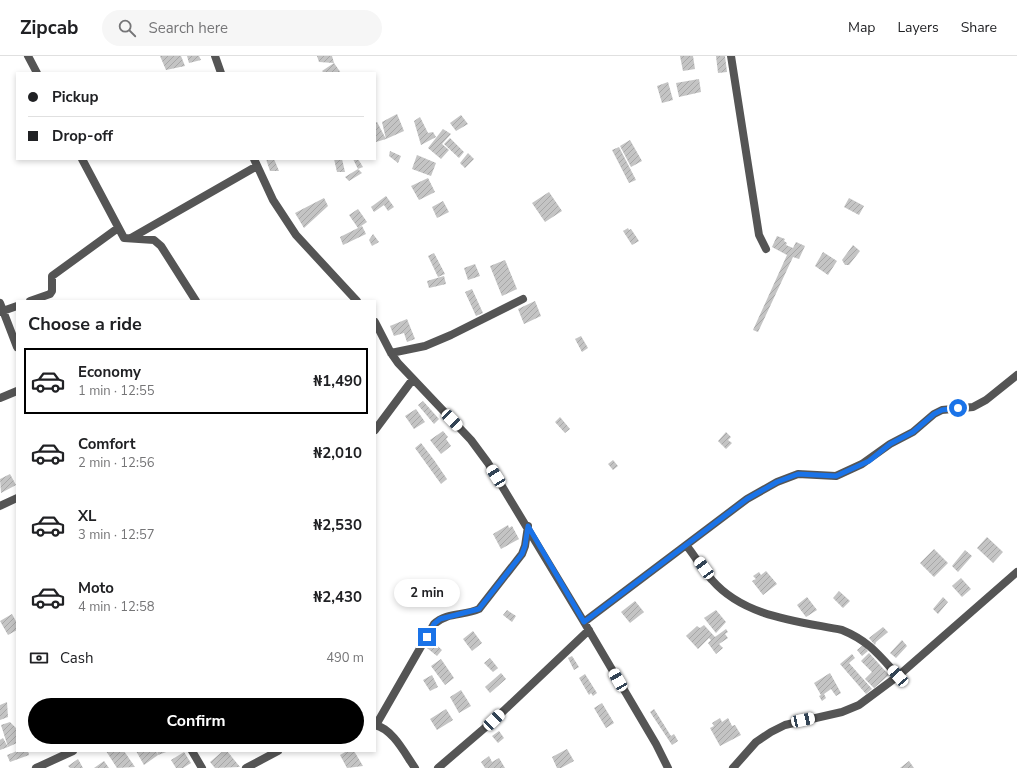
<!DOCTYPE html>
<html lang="en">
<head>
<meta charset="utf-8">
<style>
	body { margin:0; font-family:"Nunito Sans",sans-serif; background:#f6f6f6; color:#202124; height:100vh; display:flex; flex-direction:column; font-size:15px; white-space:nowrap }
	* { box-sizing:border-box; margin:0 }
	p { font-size:13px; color:#757577 }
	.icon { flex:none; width:22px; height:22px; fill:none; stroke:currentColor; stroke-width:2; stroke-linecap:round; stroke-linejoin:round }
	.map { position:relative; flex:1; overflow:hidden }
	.panel { position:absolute; left:16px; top:244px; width:360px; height:452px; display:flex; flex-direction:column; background:#fff; border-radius:0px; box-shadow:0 2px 6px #0003 }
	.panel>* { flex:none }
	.top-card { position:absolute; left:16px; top:16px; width:360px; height:88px; border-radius:0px; box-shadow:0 2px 6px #0003; display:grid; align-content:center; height:88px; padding:0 12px; background:#fff }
	.end { position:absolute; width:18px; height:18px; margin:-9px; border:5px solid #1a73e8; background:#fff; box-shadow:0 0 0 2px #fff }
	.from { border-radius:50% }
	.bubble { position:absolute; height:28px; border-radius:14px; background:#fff; box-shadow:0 2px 6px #0003; font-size:13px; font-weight:700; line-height:28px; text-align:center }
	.car { position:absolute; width:12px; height:24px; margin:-12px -6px; border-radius:5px; box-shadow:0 0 3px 1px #0007; background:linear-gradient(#fff 24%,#345 0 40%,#fff 0 76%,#345 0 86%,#fff 0) }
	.top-card b { display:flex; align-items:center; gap:14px; height:38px; font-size:15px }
	.top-card b+b { border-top:1px solid #e0e0e0 }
	.top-card i { width:10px; height:10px; background:#202124 }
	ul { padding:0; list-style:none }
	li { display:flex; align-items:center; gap:12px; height:66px; margin:0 8px 6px; padding:0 4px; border:2px solid transparent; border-radius:0px }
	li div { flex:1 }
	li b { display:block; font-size:15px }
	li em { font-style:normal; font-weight:700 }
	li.selected { border-color:#000 }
	li>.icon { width:36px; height:36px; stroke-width:1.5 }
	h2 { padding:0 12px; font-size:18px; line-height:48px }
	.pay { display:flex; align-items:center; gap:10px; height:44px; padding:0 12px; font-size:15px }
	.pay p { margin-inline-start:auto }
	.action { display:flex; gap:8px; margin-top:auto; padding:8px 12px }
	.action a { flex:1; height:46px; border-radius:24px; background:#000; color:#fff; font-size:16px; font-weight:700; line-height:46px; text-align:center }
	header { display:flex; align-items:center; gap:24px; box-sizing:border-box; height:56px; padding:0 20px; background:#fff; border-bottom:1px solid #e0e0e0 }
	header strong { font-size:19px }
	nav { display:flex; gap:22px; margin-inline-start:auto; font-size:14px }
	.search { width:280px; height:36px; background:#f6f6f6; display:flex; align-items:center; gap:10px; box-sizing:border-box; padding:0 14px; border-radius:22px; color:#757577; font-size:15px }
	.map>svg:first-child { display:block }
	.building { fill:url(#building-hatch) }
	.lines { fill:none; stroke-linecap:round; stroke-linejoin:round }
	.street { stroke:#555; stroke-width:8 }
	.route { stroke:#1a73e8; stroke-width:5 }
</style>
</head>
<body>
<header>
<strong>Zipcab</strong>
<div class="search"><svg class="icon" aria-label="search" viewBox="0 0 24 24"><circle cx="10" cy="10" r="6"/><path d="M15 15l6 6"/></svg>Search here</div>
<nav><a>Map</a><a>Layers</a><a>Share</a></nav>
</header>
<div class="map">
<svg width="1017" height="712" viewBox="0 0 1017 712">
	<defs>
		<pattern id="building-hatch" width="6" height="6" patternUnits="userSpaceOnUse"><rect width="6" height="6" fill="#c4c4c4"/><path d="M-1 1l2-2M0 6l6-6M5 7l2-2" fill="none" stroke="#a7a7a7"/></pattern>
	</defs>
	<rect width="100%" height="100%" fill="#fff"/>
	<!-- building -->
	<path class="building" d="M160,0H181L185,10L166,14Z
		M187,0H199L201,4L189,7Z
		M317,0H332L334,7L319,6Z
		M680,0H693L695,13L683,15Z
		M716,0H725L727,16L718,17Z
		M334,7L341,17H324L322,15Z
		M699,23L701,36L679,41L676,27Z
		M668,26L673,44L662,47L657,30Z
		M397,58L404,75L386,83L382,66Z
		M461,59L468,68L456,75L450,67Z
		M420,61L428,77L433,76L436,81L421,89L414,65Z
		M375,66H377L386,83L376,86Z
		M443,73L451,78L442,88L449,94L441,103L428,92Z
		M450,82L464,96L459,102L444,88Z
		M630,84L642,105L631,111L620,90Z
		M619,91L636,124L629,127L612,94Z
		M390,95L401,100L398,107L389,100Z
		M468,97L474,103L465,112L460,107Z
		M417,99L436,107L431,120L412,113Z
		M266,103H274L279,115H270Z
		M334,103H342L345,116H337Z
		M353,103H358L363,111L358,113L362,117L349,125L345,121L358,113Z
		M428,122L435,136L419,144L411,130Z
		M549,136L562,155L545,166L532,147Z
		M386,140L394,151L388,155L384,149L374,156L371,151Z
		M324,142L328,150L304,172L295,157Z
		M849,142L864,150L859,159L844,151Z
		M443,145L449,156L437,162L432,151Z
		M358,153L367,166L358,172L362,170L366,178L343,189L340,181L358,172L349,159Z
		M628,172L629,174L631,173L639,185L632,189L623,175Z
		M373,178L379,186L372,190L369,184Z
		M777,180L785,183L784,185L787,187L786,189L793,192L796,186L805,190L799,203L793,201L758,276L753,274L787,199L772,191Z
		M853,189L860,195L849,209H845L842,204Z
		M823,196L837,205L828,219L815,210Z
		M434,197L445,218L438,221L428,200Z
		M505,204L517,233L502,240L490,210Z
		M475,208L480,220L468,224L464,212Z
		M444,220L446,228L429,232L427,225Z
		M472,233L483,257L476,260L465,236Z
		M535,245L541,260L524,268L518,253Z
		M407,263L415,283L407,286L404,277L394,280L390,270Z
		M581,280L588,292L582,296L575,283Z
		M423,345L439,363L434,368L418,349Z
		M416,353L425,366L414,373L405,360Z
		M560,361L570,373L565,377L555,366Z
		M443,375L448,381L446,383L451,390L441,398L430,384Z
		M726,376L731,381L728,384L732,387L726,393L718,385Z
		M421,387L434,404L430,407L434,404L447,423L441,428L415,392Z
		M613,404L618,410L613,414L608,408Z
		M10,418L16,429L1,437L0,423Z
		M508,469L509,472L512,470L519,483L501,493L493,478Z
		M987,481L1003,496L993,507L977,492Z
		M934,493L948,507L934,521L920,507Z
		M965,494L972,500L958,516L952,510Z
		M766,515L777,528L763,539L752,525L756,523L753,520L759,516L761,519Z
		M961,522L971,533L962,541L952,530Z
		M839,535L850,545L843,552L833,542Z
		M807,541L817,554L806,561L797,549Z
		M943,541L948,546L938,558L933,553Z
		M635,545L644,556L630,567L621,556Z
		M507,554L516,560L512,566L503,559Z
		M716,554L726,566L716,577L704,562Z
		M12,558L17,567V574L8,579L0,565Z
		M704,569L715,581L726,573L728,576L725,578L728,582L719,588L723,592L716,598L708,587L711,584L709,582L698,593L686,580L697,570L700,572Z
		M883,571L888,576L876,586L875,589L869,582Z
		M473,575L482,587L472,595L463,583Z
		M902,584L907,590L896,602L890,597Z
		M432,585L442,594L437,600L427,592Z
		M863,589L868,595L862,600L857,594Z
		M869,597L889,619L874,632L865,623L872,616L861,605Z
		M852,598L855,602L849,607L872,633L866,638L840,608Z
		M572,600L579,611L574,614L568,602Z
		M490,602L498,612L493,616L484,607Z
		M441,603L454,622L445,629L431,610Z
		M501,617L506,623L490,637L485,631Z
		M830,617L841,637L836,640L831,633L824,638L826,642L822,645L819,640L821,639L814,627Z
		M585,618L597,637L593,640L591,637L589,639L579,622Z
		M432,619L438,631L430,635L423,624Z
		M461,634L471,650L459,657L450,641Z
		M7,646L8,661L0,664V649Z
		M602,647L614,667L606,672L594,652Z
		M446,653L453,664L437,674L430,663Z
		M654,653L671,680L674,678L678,685L672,689L650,656Z
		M720,662L722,666L728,662L732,670L735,669L741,679L720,690L710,672L714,670L712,667Z
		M10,666L17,673V687L8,691L1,669Z
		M499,675L504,682L498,687L492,680Z
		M3,682L8,691L0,694V684Z
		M567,693L574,705L561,712H557L552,701Z
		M17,695H28L29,699L10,706L7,699Z
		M106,695H124L135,711L117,712Z
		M136,695H156L158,699L157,695H169L158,699L144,709Z
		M223,695H227L240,711L215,712L210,706Z
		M347,695H354L363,710L347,712L340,699Z
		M184,696L191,707L183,712H176L171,704Z
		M489,700L492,706L499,702L505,712H485L481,706Z
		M78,703L83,712H70L68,710Z
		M104,705L109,712H94Z
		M909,705L914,712H900Z"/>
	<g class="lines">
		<!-- street -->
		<path class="street" d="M28,0L37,17
			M215,0L221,17
			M731,0L759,179L766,193
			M82,103L124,182L154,184L161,190L196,245
			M254,103L273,144L296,179L357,245
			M131,182L257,110
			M30,245L50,238L52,235V220L118,172
			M0,247L17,291
			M0,256L17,250
			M375,266L391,297L398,307L471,384L488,407L584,566L656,688L668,712
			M391,297L425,290L451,279L523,243
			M0,342L17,335
			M375,374L413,323
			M0,450L17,442
			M686,489C695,500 702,513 712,524C744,561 797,565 842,574C869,585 879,599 898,620
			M584,566L747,443L777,426L798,418L836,420L862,408L890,388L913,376L934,358L942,354L973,351L986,344L1017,319
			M375,669C393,673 405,698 415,712
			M376,669L434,568C447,556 464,560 479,553L522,498L525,490L528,470
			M192,695L202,712
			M36,712L73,695
			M246,712L278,695
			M438,712L494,664L589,574
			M733,712L756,686L771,676L785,669L842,656L859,649L898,620L1017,516"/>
	</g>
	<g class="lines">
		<!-- route -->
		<path class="route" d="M427,581L434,568L440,563L479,553L522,498L525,490L528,470L584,566L747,443L777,426L798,418L836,420L869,405L890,388L913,376L934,358L942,354L958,352"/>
	</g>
</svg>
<i class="end from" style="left:958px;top:352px"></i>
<i class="end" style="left:427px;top:581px"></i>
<div class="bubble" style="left:394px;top:523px;width:66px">2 min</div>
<i class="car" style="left:452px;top:364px;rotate:136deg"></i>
<i class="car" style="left:496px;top:420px;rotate:328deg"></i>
<i class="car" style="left:704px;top:512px;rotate:324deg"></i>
<i class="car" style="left:898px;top:620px;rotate:318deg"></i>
<i class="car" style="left:618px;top:624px;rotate:330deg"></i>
<i class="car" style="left:494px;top:664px;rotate:46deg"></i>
<i class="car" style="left:803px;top:664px;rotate:78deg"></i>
<div class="top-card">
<b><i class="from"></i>Pickup</b>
<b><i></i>Drop-off</b>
</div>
<section class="panel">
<h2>Choose a ride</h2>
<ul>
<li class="selected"><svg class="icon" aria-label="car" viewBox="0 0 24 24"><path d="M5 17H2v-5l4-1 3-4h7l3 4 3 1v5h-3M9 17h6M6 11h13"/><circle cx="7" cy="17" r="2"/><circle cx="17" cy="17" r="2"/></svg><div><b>Economy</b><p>1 min · 12:55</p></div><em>₦1,490</em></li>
<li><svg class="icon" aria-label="car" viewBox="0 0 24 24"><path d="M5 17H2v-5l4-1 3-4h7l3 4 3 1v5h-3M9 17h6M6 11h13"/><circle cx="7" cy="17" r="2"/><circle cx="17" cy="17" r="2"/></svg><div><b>Comfort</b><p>2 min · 12:56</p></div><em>₦2,010</em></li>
<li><svg class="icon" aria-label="car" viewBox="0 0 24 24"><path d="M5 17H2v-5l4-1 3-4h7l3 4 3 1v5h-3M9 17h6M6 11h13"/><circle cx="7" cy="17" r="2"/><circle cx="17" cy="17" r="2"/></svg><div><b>XL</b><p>3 min · 12:57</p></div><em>₦2,530</em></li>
<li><svg class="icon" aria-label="car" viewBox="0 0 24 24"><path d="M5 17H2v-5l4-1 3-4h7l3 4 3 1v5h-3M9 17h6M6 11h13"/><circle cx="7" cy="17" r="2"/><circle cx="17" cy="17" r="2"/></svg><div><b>Moto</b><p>4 min · 12:58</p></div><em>₦2,430</em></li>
</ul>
<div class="pay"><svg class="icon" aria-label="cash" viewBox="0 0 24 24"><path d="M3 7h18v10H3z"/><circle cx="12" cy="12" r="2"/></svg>Cash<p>490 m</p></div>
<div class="action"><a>Confirm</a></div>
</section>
</div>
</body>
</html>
